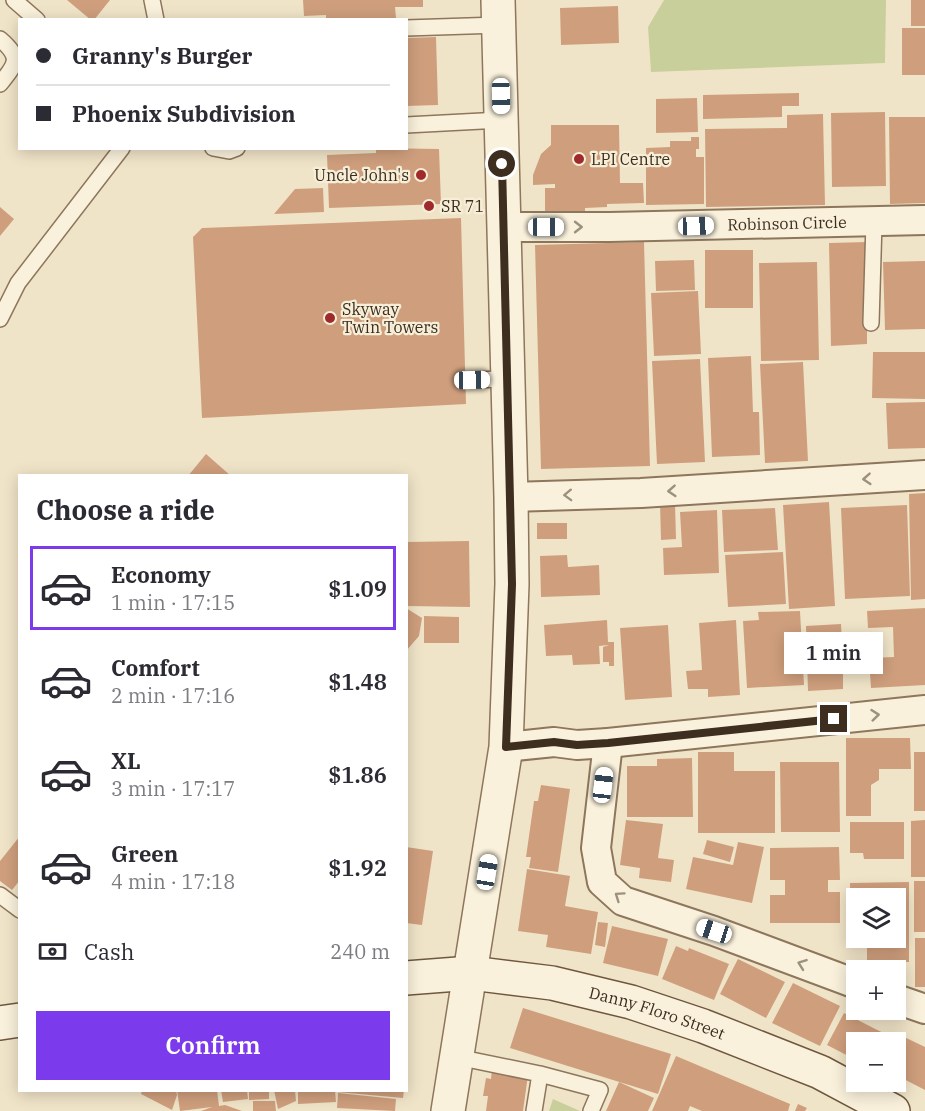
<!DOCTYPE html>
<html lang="en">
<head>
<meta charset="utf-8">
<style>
	body { margin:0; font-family:"IBM Plex Serif",serif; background:#f7f7f7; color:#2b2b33; height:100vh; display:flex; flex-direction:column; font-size:22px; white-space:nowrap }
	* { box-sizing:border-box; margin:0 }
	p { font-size:20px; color:#7c7c81 }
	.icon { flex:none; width:33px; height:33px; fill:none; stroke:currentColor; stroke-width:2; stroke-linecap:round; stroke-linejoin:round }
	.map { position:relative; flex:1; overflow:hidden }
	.sheet { position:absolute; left:18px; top:474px; width:390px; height:618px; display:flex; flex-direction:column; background:#fff; border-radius:0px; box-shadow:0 3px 15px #0003 }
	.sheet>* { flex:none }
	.banner { position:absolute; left:18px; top:18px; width:390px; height:132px; border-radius:0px; box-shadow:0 3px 15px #0003; display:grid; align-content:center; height:132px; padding:0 18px; background:#fff }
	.controls { position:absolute; left:846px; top:888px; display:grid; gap:12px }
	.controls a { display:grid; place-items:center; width:60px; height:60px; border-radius:0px; background:#fff; box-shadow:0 3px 15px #0003; font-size:30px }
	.end { position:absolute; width:27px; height:27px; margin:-14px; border:8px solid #3d2e20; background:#fff; box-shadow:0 0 0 3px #fff }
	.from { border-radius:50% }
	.bubble { position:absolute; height:42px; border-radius:0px; background:#fff; box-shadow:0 3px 15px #0003; font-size:20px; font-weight:600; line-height:42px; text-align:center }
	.car { position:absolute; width:18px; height:36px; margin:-18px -9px; border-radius:8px; box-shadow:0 0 4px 2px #0007; background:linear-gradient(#fff 24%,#345 0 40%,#fff 0 76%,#345 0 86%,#fff 0) }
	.banner b { display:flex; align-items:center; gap:21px; height:57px; font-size:22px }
	.banner b+b { border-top:2px solid #e1e1e2 }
	.banner i { width:15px; height:15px; background:#2b2b33 }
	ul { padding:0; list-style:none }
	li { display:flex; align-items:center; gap:18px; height:84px; margin:0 12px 9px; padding:0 6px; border:3px solid transparent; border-radius:0px }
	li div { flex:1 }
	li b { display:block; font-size:22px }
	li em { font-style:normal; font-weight:600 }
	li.current { border-color:#7c3aed }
	li>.icon { width:54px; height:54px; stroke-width:1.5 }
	h2 { padding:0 18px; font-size:27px; line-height:72px }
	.pay { display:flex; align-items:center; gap:15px; height:66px; padding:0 18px; font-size:22px }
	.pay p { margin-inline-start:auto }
	.cta { display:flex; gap:12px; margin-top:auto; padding:12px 18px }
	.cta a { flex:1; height:69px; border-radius:0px; background:#7c3aed; color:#fff; font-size:24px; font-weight:600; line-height:69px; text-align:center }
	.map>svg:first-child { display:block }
	.green { fill:#c9cf9b }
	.building { fill:#cf9f7d }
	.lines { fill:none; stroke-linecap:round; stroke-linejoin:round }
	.service-casing { stroke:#8d765c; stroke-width:18 }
	.minor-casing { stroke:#8d765c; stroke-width:32 }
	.tertiary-casing { stroke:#8d765c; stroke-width:36 }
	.secondary-casing { stroke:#6f573f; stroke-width:36 }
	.service { stroke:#faf1dc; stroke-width:15 }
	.minor { stroke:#faf1dc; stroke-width:28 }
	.tertiary { stroke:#faf1dc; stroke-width:33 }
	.secondary { stroke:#faf1dc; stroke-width:33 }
	.oneway { stroke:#9c907e }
	.route { stroke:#3d2e20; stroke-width:8 }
	.poi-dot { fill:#9e2a2b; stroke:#f7eed8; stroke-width:2 }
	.labels { text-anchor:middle; stroke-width:4.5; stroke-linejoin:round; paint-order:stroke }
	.poi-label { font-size:16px; fill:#3d2e20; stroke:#f7eed8; text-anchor:start }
	.street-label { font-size:16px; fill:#3d2e20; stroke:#f7eed8 }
</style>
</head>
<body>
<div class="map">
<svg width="925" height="1111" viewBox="0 0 925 1111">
	<rect width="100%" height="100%" fill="#f0e4c8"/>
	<!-- green -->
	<path class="green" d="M664,0H886L885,63L651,72L648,27Z
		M553,1099L580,1111H549Z"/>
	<!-- building -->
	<path class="building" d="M67,0H110L94,20H91Z
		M303,0H423V7H395L396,18L326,20V15L304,16Z
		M911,0H925V26H911Z
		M618,6L619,43L561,45L560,8Z
		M902,28H925V75H902Z
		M436,37L438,105L406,106V38Z
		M799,93V106H782V117L703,119V95Z
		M697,98L698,132L656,133V99Z
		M885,112L886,186L832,187L831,113Z
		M823,114L825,205L706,207L705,129L787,128V115Z
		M889,117H925V203L890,204Z
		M551,125H619L620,183H643L644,203L607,204V207L585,208V217L545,218V188H555V184L533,185V175L541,154L551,145Z
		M691,137H699V149H696V157H704V204L646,205V148L670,147V141H691Z
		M376,148L439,149L441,204L329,208L327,155L376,153Z
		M323,188L324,212L274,214L295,189Z
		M0,207L14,219L0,236Z
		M461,218L466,404L202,418L193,237L202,228Z
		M644,242L650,466L541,469L535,245Z
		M867,242V344L831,346L829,243Z
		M705,250H753V308H705Z
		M694,260L695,290L656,291L655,261Z
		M925,261V329L885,330L883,262Z
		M817,262L819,360L761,361L759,263Z
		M698,291L701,354L654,356L651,293Z
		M873,352H925V399L872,398Z
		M751,356L753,412H759L760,455L712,457L708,358Z
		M700,359L705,462L657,464L652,361Z
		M803,362L808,461L765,463L760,364Z
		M925,402V448L888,449L886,403Z
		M206,454L231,476H188Z
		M925,493V599L911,600L909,494Z
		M829,502L835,606L789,609L783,505Z
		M660,503H675L676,539L661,540Z
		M907,505L910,596L845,599L841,508Z
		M775,508L778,550L724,552L722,510Z
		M717,510L719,573L664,575L663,548L682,547L680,512Z
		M537,523H567V539H537Z
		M469,541L470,607L406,606V542Z
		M783,552L786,604L728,607L725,555Z
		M567,555L568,567L599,565L600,595L541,597L540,556Z
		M406,608L422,618L419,636L406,651Z
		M925,608V685L871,688L869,658L894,657L893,627L868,628L867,611Z
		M800,611L804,685L747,688L743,621L759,620L758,612Z
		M424,616L459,617V643H424Z
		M607,620L608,642H614V666H609V662H603V647L609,645L599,646L600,664L573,665L572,655L546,656L544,625Z
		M736,620L740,695L708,697V689H688L686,671L702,670L699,623Z
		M841,624L842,644L863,643L864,669L843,670V689L808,691L806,626Z
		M668,625L672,697L625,700L620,628Z
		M846,738H910L911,769H879V780L871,785V816H846Z
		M698,752H734V771H775V833H698Z
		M914,752H925V811H914Z
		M692,758L693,817H627V766H657V759Z
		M780,762H839L840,832H781Z
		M541,785L570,789L558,872L529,868L531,857H526L534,801H538Z
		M626,820L663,824L658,858L674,860L671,882L639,878L640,868L620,865Z
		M925,820V877H911V821Z
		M850,822H904V859H864L863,853H850Z
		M20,836V880L12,890L0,881V861Z
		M707,840L734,847L730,862L703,854Z
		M738,842L764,847L752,903L686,889L693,857L733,865Z
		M406,847L433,851L422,925L406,923Z
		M839,847L840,880H828V892H840V923H770V895H785V880H770V848Z
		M527,869L570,876L565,906L598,912L591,954L546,947L548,935L518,931Z
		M914,881H925V932H914Z
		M909,882V962H867V938H896V898H856V935H850V883Z
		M598,922L608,923L605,947L595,945Z
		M612,926L668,939L658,976L603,963Z
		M915,938H925V987H915Z
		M676,946L688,951L689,948L729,964L714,1000L662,979Z
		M738,959L785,982L766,1018L720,994Z
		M793,983L840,1006L820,1046L772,1023Z
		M523,1008L671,1054L658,1094L510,1048Z
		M844,1013L895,1039L893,1042H856V1060L827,1045Z
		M902,1036L925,1047V1090L896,1075V1050Z
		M676,1056L790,1104L788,1111H702L690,1106L688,1111H652Z
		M492,1069L528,1075L523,1111H486L488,1096H483L486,1078L491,1079Z
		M619,1082L654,1098L648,1111H606Z
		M142,1090H176L177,1095L172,1110L141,1094Z
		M177,1090H217L219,1106L225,1105L242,1111H201L212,1107L180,1111Z
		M221,1090H247L248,1099L223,1102Z
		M249,1090H269V1099L249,1100Z
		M274,1090H295L296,1101L278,1109Z
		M298,1090H335L336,1102L298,1104Z
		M337,1090H404L403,1098L337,1092Z
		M338,1093L396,1099L395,1111L337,1108Z
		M253,1101H275L276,1111H253Z
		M798,1104L807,1108L805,1111H795Z"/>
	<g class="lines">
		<!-- service casing -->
		<g class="service-casing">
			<path id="service" d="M14,0L37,20
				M152,0L156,20
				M406,28L499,25
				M0,39C22,58 16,64 0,84
				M406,125L501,120
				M213,148L229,151L237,148
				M0,319L18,283L122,148
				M871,323L874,222
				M465,380L508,379
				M0,895L20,910
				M457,1057L540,1074L600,1090L591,1111
				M534,1111L540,1074"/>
		</g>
		<!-- minor casing -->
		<g class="minor-casing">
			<g id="minor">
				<path id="s1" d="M503,227H610L925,220"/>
				<path d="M511,497L641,493L925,475"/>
				<path d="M608,743L596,848L602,882L623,901L714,931L856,984"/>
				<path d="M506,747L554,742L577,745L608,743L925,710"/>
				<path d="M896,999L925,1009"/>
			</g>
		</g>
		<!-- tertiary casing -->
		<g class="tertiary-casing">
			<path id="tertiary" d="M448,1111L506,747L512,584L511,497L498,0"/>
		</g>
		<!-- secondary casing -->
		<g class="secondary-casing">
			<g id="secondary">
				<path id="s2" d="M406,978L471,973L552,983L631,1002L703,1026L820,1072L893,1111"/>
				<path d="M0,1023L20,1020"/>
			</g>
		</g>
		<!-- service -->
		<use href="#service" class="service"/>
		<!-- minor -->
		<use href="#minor" class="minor"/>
		<!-- tertiary -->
		<use href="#tertiary" class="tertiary"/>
		<!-- secondary -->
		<use href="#secondary" class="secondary"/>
	</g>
	<!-- one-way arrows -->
	<defs><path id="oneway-chevron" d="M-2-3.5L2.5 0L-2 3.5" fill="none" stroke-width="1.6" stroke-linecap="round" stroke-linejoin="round" transform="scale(1.5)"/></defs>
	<g class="oneway">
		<use href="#oneway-chevron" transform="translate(578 227)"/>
		<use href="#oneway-chevron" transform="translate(867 479) rotate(176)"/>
		<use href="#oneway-chevron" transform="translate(672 491) rotate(176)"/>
		<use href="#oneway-chevron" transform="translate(568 495) rotate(178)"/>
		<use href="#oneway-chevron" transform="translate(875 715) rotate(-6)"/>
		<use href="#oneway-chevron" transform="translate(619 896) rotate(-145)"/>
		<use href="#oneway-chevron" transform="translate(802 964) rotate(-160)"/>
	</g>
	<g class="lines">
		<!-- route -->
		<path class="route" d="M502,164L512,584L506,747L554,742L577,745L608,743L834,719"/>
	</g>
	<!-- markers -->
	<g class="poi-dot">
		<circle cx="579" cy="159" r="6"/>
		<circle cx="421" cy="175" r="6"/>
		<circle cx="429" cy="206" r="6"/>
		<circle cx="330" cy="318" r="6"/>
	</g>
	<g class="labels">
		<!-- poi labels -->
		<g class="poi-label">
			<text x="591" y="165">LPI Centre</text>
			<text x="409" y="181" text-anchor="end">Uncle John's</text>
			<text x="441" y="212">SR 71</text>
			<text x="342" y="315">Skyway<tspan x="342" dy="18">Twin Towers</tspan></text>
		</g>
		<!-- street labels -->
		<g class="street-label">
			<text dy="6" stroke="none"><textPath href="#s1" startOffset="284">Robinson Circle</textPath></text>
			<text dy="6" stroke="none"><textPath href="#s2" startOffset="256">Danny Floro Street</textPath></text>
		</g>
	</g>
</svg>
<div class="controls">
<a><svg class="icon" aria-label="layers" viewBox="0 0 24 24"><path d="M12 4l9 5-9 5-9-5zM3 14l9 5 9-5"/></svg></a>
<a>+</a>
<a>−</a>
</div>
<i class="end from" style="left:502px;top:164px"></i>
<i class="end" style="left:834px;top:719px"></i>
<div class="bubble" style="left:784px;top:632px;width:99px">1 min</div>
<i class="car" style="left:501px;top:96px;rotate:179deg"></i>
<i class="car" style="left:696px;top:226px;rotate:88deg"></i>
<i class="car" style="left:546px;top:227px;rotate:90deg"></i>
<i class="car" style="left:472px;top:380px;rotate:89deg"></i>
<i class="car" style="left:603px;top:785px;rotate:7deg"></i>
<i class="car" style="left:487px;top:872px;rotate:9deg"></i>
<i class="car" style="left:714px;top:931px;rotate:288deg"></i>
<div class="banner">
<b><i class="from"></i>Granny's Burger</b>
<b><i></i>Phoenix Subdivision</b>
</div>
<section class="sheet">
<h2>Choose a ride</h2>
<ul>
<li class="current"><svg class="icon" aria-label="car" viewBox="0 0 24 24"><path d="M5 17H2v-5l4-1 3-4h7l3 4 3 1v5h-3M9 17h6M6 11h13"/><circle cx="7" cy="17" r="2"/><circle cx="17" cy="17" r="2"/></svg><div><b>Economy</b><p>1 min · 17:15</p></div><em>$1.09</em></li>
<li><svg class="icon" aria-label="car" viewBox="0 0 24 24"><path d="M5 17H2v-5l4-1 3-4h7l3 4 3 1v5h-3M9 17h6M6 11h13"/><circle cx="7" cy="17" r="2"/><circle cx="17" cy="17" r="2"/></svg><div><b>Comfort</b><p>2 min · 17:16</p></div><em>$1.48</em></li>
<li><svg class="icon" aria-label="car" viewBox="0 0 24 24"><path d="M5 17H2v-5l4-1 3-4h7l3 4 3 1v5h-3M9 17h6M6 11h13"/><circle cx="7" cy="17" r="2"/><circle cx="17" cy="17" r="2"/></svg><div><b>XL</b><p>3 min · 17:17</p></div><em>$1.86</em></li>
<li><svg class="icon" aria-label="car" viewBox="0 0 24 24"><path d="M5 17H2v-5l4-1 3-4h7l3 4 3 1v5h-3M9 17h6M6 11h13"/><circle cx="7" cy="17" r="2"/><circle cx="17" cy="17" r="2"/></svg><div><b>Green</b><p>4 min · 17:18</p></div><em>$1.92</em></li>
</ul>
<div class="pay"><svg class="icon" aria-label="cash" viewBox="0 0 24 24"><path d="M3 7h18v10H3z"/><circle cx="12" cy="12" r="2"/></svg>Cash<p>240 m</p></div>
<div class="cta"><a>Confirm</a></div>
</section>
</div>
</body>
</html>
